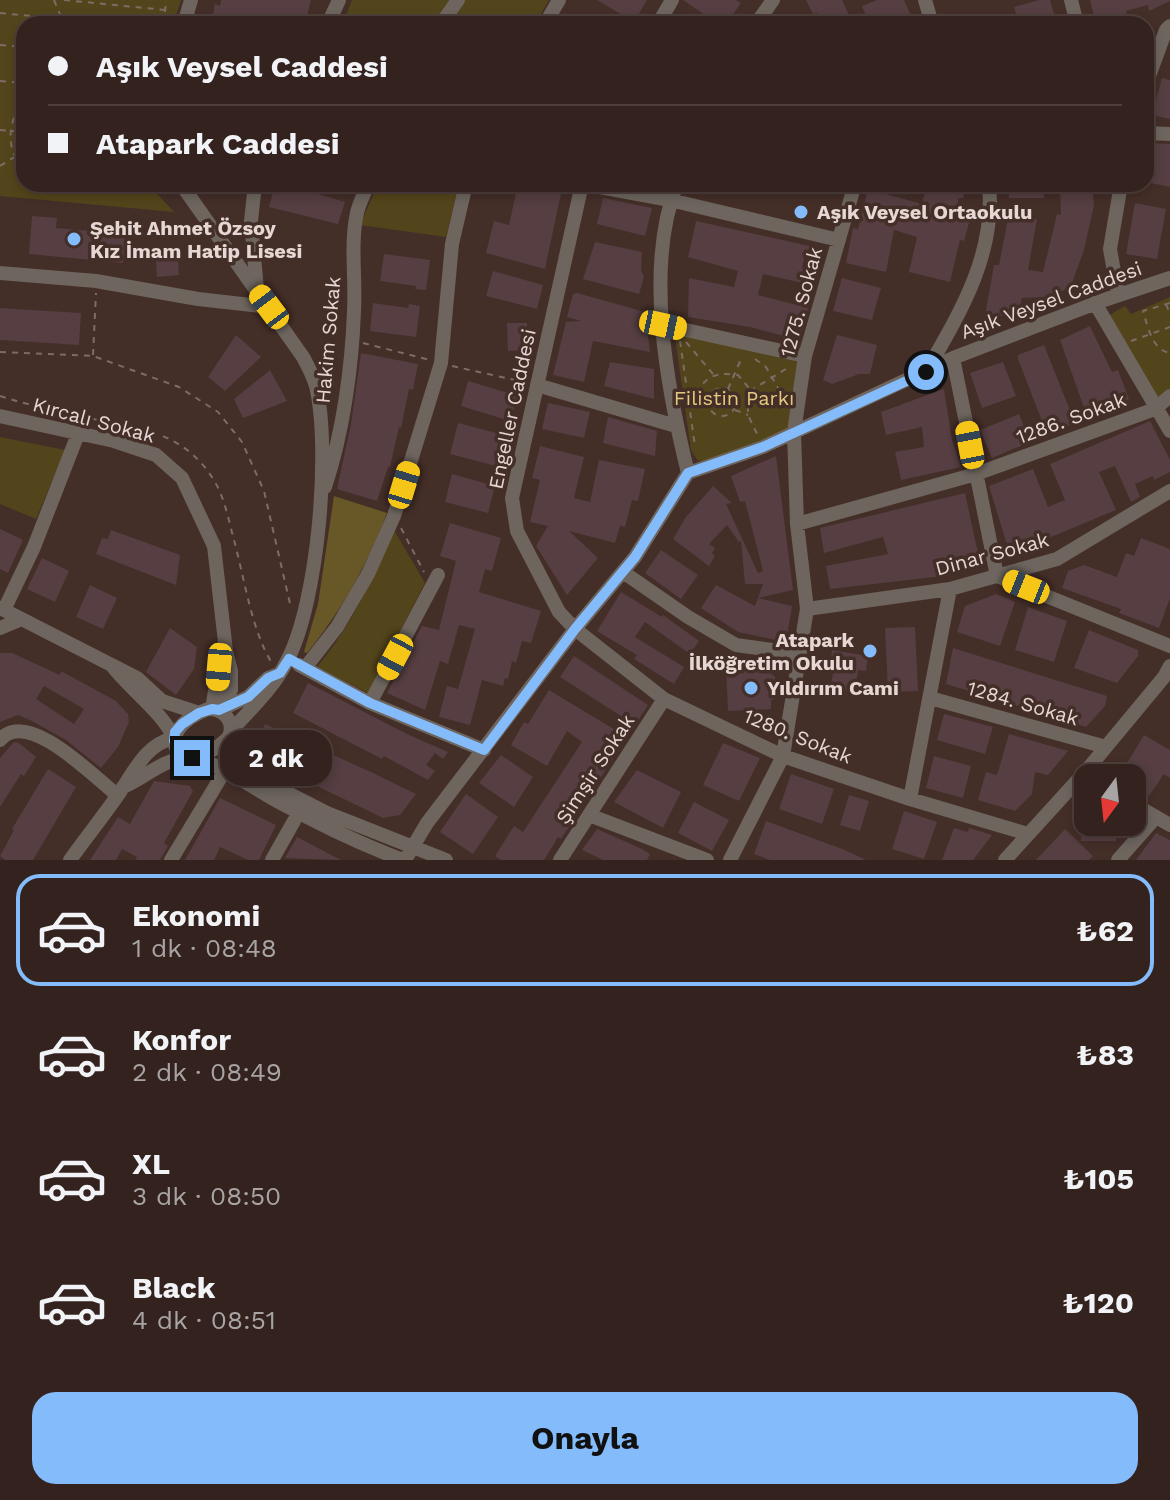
<!DOCTYPE html>
<html lang="tr">
<head>
<meta charset="utf-8">
<style>
	body { margin:0; font-family:"Work Sans",sans-serif; background:#3b2a27; color:#f1f3f6; height:100vh; display:flex; flex-direction:column; font-size:30px; white-space:nowrap }
	* { box-sizing:border-box; margin:0 }
	p { font-size:26px; color:#a9a4a4 }
	.icon { flex:none; width:44px; height:44px; fill:none; stroke:currentColor; stroke-width:2; stroke-linecap:round; stroke-linejoin:round }
	.map { position:relative; height:860px; overflow:hidden }
	.details { display:flex; flex-direction:column; background:#33221e; flex:1 }
	.details>* { flex:none }
	.hud { position:absolute; left:16px; top:16px; width:1138px; height:176px; border-radius:24px; box-shadow:0 4px 12px #0003,0 0 0 2px #4e3f3c; display:grid; align-content:center; height:176px; padding:0 32px; background:#33221e }
	.needle { width:52px; rotate:195deg }
	.tools { position:absolute; left:1074px; top:764px; display:grid; gap:16px }
	.tools a { display:grid; place-items:center; width:72px; height:72px; border-radius:16px; background:#33221e; box-shadow:0 4px 12px #0003,0 0 0 2px #4e3f3c; font-size:40px }
	.end { position:absolute; width:36px; height:36px; margin:-18px; border:10px solid #84bcfb; background:#111; box-shadow:0 0 0 4px #111 }
	.from { border-radius:50% }
	.bubble { position:absolute; height:56px; border-radius:24px; background:#33221e; box-shadow:0 4px 12px #0003,0 0 0 2px #4e3f3c; font-size:26px; font-weight:700; line-height:56px; text-align:center }
	.car { position:absolute; width:24px; height:48px; margin:-24px -12px; border-radius:10px; box-shadow:0 0 6px 2px #0007; background:linear-gradient(#f5c518 24%,#345 0 40%,#f5c518 0 76%,#345 0 86%,#f5c518 0) }
	.hud b { display:flex; align-items:center; gap:28px; height:76px; font-size:30px }
	.hud b+b { border-top:2px solid #4e3f3c }
	.hud i { width:20px; height:20px; background:#f1f3f6 }
	ul { padding:14px 0 0; list-style:none }
	li { display:flex; align-items:center; gap:24px; height:112px; margin:0 16px 12px; padding:0 16px; border:4px solid transparent; border-radius:24px }
	li div { flex:1 }
	li b { display:block; font-size:30px }
	li em { font-style:normal; font-weight:700 }
	li.on { border-color:#84bcfb }
	li>.icon { width:72px; height:72px; stroke-width:1.5 }
	.action { display:flex; gap:16px; margin-top:auto; padding:16px 32px }
	.action a { flex:1; height:92px; border-radius:24px; background:#84bcfb; color:#111; font-size:32px; font-weight:700; line-height:92px; text-align:center }
	.map>svg:first-child { display:block }
	.green { fill:#53451b }
	.forest { fill:#685828 }
	.building { fill:#563e42; fill-rule:evenodd }
	.lines { fill:none; stroke-linecap:round; stroke-linejoin:round }
	.path { stroke:#7e6b66; stroke-width:2; stroke-dasharray:6 6; stroke-linecap:butt }
	.minor { stroke:#6d655e; stroke-width:14 }
	.route { stroke:#84bcfb; stroke-width:10 }
	.poi-dot { fill:#84bcfb; stroke:#442e28; stroke-width:3 }
	.labels { text-anchor:middle; stroke-width:7; stroke-linejoin:round; paint-order:stroke }
	.poi-label { font-size:20px; font-weight:bold; fill:#e6d7d4; stroke:#442e28; text-anchor:start }
	.street-label { font-size:20px; fill:#e6d7d4; stroke:#442e28 }
	.park-label { font-size:20px; fill:#e3c97d; stroke:#442e28 }
</style>
</head>
<body>
<div class="map">
<svg width="1170" height="860" viewBox="0 0 1170 860">
	<rect width="100%" height="100%" fill="#442e28"/>
	<!-- green -->
	<path class="green" d="M0,0H181L173,24H24V184H148L174,212L0,196Z
		M352,0H549L535,24H343Z
		M378,184H459L446,237L360,225Z
		M1170,297V389L1160,398H1154L1108,316L1125,306L1131,314Z
		M678,332L800,362L790,427C762,443 731,456 698,461L691,450L675,337Z
		M0,437L65,450L36,519L0,504Z
		M394,530L425,583L368,693L317,667C352,626 372,578 394,530Z"/>
	<!-- forest -->
	<path class="forest" d="M334,496L387,513C367,565 342,610 307,653L304,652L318,604Z"/>
	<!-- building -->
	<path class="building" d="M221,0H311L305,24H211L215,4L220,6Z
		M597,0H647L634,22Z
		M683,0H736L741,3L726,24H718Z
		M806,0H842L850,17L836,24H823L817,13L813,14Z
		M877,0H904L912,18L898,24H869L862,6Z
		M1039,0H1050L1057,24H1019L1014,7Z
		M1090,0H1170V1L1149,11L1148,5L1126,11L1130,24H1096Z
		M1162,78L1170,80V119L1152,115Z
		M1146,143L1170,144V187L1146,182Z
		M275,184H285L345,202L338,224L269,207Z
		M518,184H540L562,189L545,269L486,253L494,221L509,225Z
		M927,184H967L963,198H958V204L962,205L961,210L972,212L964,241L960,240L950,282L909,272L917,237L894,230L886,272L846,263L853,228L858,229L868,189L922,204Z
		M1008,184H1043L1044,198H1009Z
		M1060,184H1092L1094,205L1084,250L1072,283L1063,291L1043,297L1022,298L1019,309L999,317L985,315L994,265H999L1009,214L1037,219L1028,270L1043,272L1057,214L1061,215Z
		M603,198L652,208L645,236L597,224Z
		M1135,203L1166,209L1157,259L1126,254Z
		M32,216L57,218L56,228L101,232L102,223L127,225L123,263L29,254Z
		M696,221L823,249L821,258L805,254L802,268L818,272L815,286L763,274L758,295L808,308L799,340L750,327L688,317L689,278L734,287L738,271L688,257Z
		M595,242L642,252L641,270L644,277L639,294L583,279Z
		M177,245L179,275L157,277L155,246Z
		M384,254L430,260L426,290L415,289L416,286L380,281Z
		M493,271L543,285L537,309L486,296Z
		M842,278L881,288L872,320L833,311Z
		M577,293L645,312L650,352L593,341L584,382L553,375L566,322L581,321L567,317L573,294Z
		M373,303L408,308L409,304L420,306L416,337L370,331Z
		M0,308L81,313L79,345L0,340Z
		M507,323H527V350L508,351Z
		M1090,326L1112,372L1118,370L1129,399L1087,416L1060,340Z
		M236,335L261,357L225,391L208,377Z
		M837,335L877,345L870,374H859L832,384L823,380Z
		M1044,345L1075,423L1047,434L1018,359V355Z
		M361,353L418,364L413,390L409,389L401,428L399,427L390,467H388L377,501L337,489L351,424Z
		M610,362L654,369V399L604,386Z
		M1003,362L1016,396L982,408L970,373Z
		M270,370L287,401L243,418L234,399Z
		M468,381L518,396L510,421L461,406Z
		M944,389L952,440L961,467L901,480L895,452L924,447L922,427L886,435L881,412Z
		M548,403L590,412L584,438L542,429Z
		M1019,414L1030,442L992,458L980,430Z
		M608,417L657,431L655,456L603,443Z
		M1150,421L1170,460V472L1154,480L1153,476L1135,484L1140,497L1131,502L1115,466L1099,472L1116,510L1010,554L989,486L1033,469L1048,507L1065,500L1050,464Z
		M458,423L508,436L500,467L450,454Z
		M540,446L584,457L574,498L590,502L599,460L645,469L638,501L632,500L625,527L620,526L615,543L569,531L598,558L567,595L536,546L548,526L530,522L540,480L532,478Z
		M776,456L793,590L758,598L792,606L786,642L738,632L701,608L716,585L755,606L763,584H745L741,541L739,542L727,525L709,544L715,548L712,553L715,556L709,566L673,539L686,517L713,486L732,503L726,504L758,573L763,571L745,501L740,502L731,476Z
		M452,474L495,486L488,513L445,502Z
		M965,493L981,567L943,576L830,589L826,566L888,554L883,537L824,553L820,528Z
		M450,523L501,538L492,571L485,569L479,592L541,611L531,643L522,641L516,663L512,661L508,679L505,678L503,686L482,680L470,725L439,717L447,686L458,689L475,629L459,625L448,664L440,661L425,710L387,693L422,626L439,630L456,561L440,556Z
		M0,529L23,540L8,573L0,569Z
		M111,530L180,555L176,585L96,554L102,538L108,539Z
		M1141,538L1170,549V598L1159,628L1119,613L1121,609L1062,588L1068,571L1084,565L1117,577L1126,553L1134,556Z
		M661,550L698,575L681,599L645,573Z
		M42,558L69,571L55,602L27,589Z
		M90,585L117,598L103,629L76,617Z
		M621,592L662,617L663,615L699,641L690,654L645,622L635,637L684,667L674,684L634,659L637,655L597,631Z
		M996,594L1015,602L1000,646L957,632L965,606Z
		M1028,607L1067,621L1054,662L1015,650Z
		M915,627L918,691L888,692L885,628Z
		M170,628L197,647L194,669L176,695L146,672Z
		M1089,630L1138,650V656L1117,683L1074,668Z
		M953,648L1107,696L1105,706L1086,727L946,684Z
		M832,650L868,656L866,671L858,670L855,692L841,690V694L830,692L835,660L831,659Z
		M0,653H12L60,675L61,671L116,701L128,714L129,722L118,747L101,768L66,740L32,721L18,715L0,722ZM44,686L84,709L74,724L36,699Z
		M574,656L648,705L635,725L560,677Z
		M762,666L775,677L777,698L771,700V709L728,711L726,668Z
		M308,683L407,734L448,752L443,759L435,753L426,765L435,771L428,780L384,756L382,759L293,713Z
		M549,690L627,737L561,839L558,837L544,860H501L495,856L514,826L523,832L582,742L567,731L547,766L511,745L524,722L528,724Z
		M944,714L993,727L985,754L937,740Z
		M265,724L373,773L416,794L400,815L383,818L251,754Z
		M1009,734L1068,751L1048,775L1035,772L1032,794L1015,811L978,800L986,772L996,775L998,772Z
		M1144,735L1170,750V778L1164,774L1149,796L1132,785V778H1118Z
		M14,742L19,743L36,757L24,776L21,774L0,807V758Z
		M723,743L760,758L739,801L703,785Z
		M501,755L533,777L514,807L479,783Z
		M934,756L971,766L963,798L926,788Z
		M48,769L76,787L33,860H5L0,856L14,830L12,829Z
		M637,770L681,792L663,828L614,802Z
		M791,774L834,789L822,824L779,809Z
		M154,781L190,786L193,791L164,843L168,846L160,860H135L137,857L122,849L116,860H90L118,817L130,824Z
		M466,794L498,817L473,854L440,832Z
		M849,795L869,801L860,831L840,825Z
		M220,798L276,825L259,860H248L220,847L214,860H185Z
		M694,802L729,820L712,851L678,833Z
		M904,811L937,822L924,859L892,849Z
		M766,821L845,850L866,860H770L754,854Z
		M1083,822H1122L1121,832L1116,835V841H1081Z
		M954,828L968,832L969,828L992,835L973,860H942Z
		M597,829L642,849L650,854L647,860H603L582,850Z
		M1065,829L1093,856L1089,860H1036Z
		M1156,833L1170,840V860H1136Z
		M297,837L341,860L285,858Z"/>
	<g class="lines">
		<!-- path -->
		<path class="path" d="M54,0L64,24
			M64,0L165,10
			M0,13L116,24
			M164,24L166,0
			M0,45L24,47
			M0,81L24,83
			M19,107C7,128 7,151 24,170
			M0,130L24,132
			M16,157L24,67
			M0,166L24,151
			M1170,303L1143,311C1148,327 1152,350 1170,353
			M1166,304L1170,314
			M680,341L695,446
			M1131,341L1170,327
			M686,342L713,374
			M363,343L430,360
			M0,352L93,356L179,387L218,412L242,442L264,491L291,608
			M93,355L96,293
			M755,359L766,367L786,402
			M452,366L524,382
			M708 402a14 14 0 1 1 28 0a14 14 0 1 1-28 0Z
			M728,389L742,357
			M750,391L789,367
			M0,396C25,404 51,410 77,416C132,427 183,428 215,482C225,499 229,522 234,540C244,577 252,632 272,663
			M689,403C705,380 708,371 738,375L748,387V415L758,436
			M735,410L748,415
			M401,528L424,572"/>
		<!-- minor -->
		<path class="minor" d="M925,0L932,24
			M1071,0L1077,24
			M184,24L191,0
			M328,24L339,0
			M441,24L458,0
			M545,24L559,0
			M658,24L672,0
			M756,24L773,0
			M1146,94L1149,76L1166,30L1170,26
			M1146,133L1170,134
			M181,184L303,357C308,366 313,376 316,386C331,450 318,600 288,659C274,688 252,707 231,731
			M255,184L251,221L257,290
			M582,184L512,498L517,531L559,612L575,629L664,699L783,756L910,799L1028,834
			M584,184L670,200L839,240
			M677,184C644,267 667,388 688,473
			M0,273L96,281L198,299L269,307
			M1118,294L1110,249L1121,184
			M1095,303L1170,431
			M663,325L805,356
			M953,358L997,576L1170,646
			M926,372C960,313 996,254 989,184
			M537,385L676,426
			M0,416L114,441L156,455L182,478L214,546L226,651L231,671V690L219,710
			M325,487C343,433 352,367 354,311C356,279 350,244 357,213C359,203 365,193 368,184
			M797,524L976,474L1155,409L1170,396
			M623,572L688,617L736,645L800,654
			M0,608L137,678L162,701L199,713
			M807,609L950,589L1057,559L1170,491
			M4,610L34,547L78,434
			M0,628L19,620
			M299,665L370,703L484,750
			M305,668L337,627L368,574L394,516L441,363L452,244L466,184
			M930,698L1106,747
			M370,703L438,575
			M208,709C224,709 235,721 229,737C182,784 145,733 208,709Z
			M212,709L219,667L226,651
			M220,710L248,697L268,678L276,675
			M229,737L235,754L246,769L276,787L327,813L446,860
			M0,740C27,707 94,777 117,795
			M123,787C145,778 165,757 190,758C213,759 258,791 279,802C319,824 360,844 403,860
			M910,799L950,589
			M1132,803L1170,825
			M589,815L707,860
			M70,860C87,836 106,813 122,789C136,768 147,744 174,738C163,713 131,690 113,667
			M171,860L224,772
			M272,860L294,821
			M405,860L427,823L575,629L635,557L688,473L763,447L953,358L1104,300L1170,278
			M560,860L664,699
			M730,860L783,756L807,609L797,524L794,432L805,356L855,184
			M1005,860L1086,771L1164,677L1170,666
			M1118,860L1155,818"/>
	</g>
	<g class="lines">
		<!-- route -->
		<path class="route" d="M192,758L182,754L174,741L175,732L182,724L199,713L212,709L219,710L248,697L268,678L280,673L289,659L370,703L484,750L575,629L635,557L688,473L763,447L926,372"/>
	</g>
	<!-- markers -->
	<g class="poi-dot">
		<circle cx="801" cy="212" r="8"/>
		<circle cx="74" cy="239" r="8"/>
		<circle cx="870" cy="651" r="8"/>
		<circle cx="751" cy="688" r="8"/>
	</g>
	<g class="labels">
		<!-- poi labels -->
		<g class="poi-label">
			<text x="817" y="219">Aşık Veysel Ortaokulu</text>
			<text x="90" y="235">Şehit Ahmet Özsoy<tspan x="90" dy="23">Kız İmam Hatip Lisesi</tspan></text>
			<text x="854" y="647" text-anchor="end">Atapark<tspan x="854" dy="23">İlköğretim Okulu</tspan></text>
			<text x="767" y="695">Yıldırım Cami</text>
		</g>
		<!-- street labels -->
		<g class="street-label">
			<text transform="translate(1051 300) rotate(-20)" y="7">Aşık Veysel Caddesi</text>
			<text transform="translate(801 302) rotate(-75)" y="7">1275. Sokak</text>
			<text transform="translate(328 340) rotate(-85)" y="7">Hakim Sokak</text>
			<text transform="translate(512 409) rotate(-78)" y="7">Engeller Caddesi</text>
			<text transform="translate(1071 418) rotate(-20)" y="7">1286. Sokak</text>
			<text transform="translate(94 420) rotate(15)" y="7">Kırcalı Sokak</text>
			<text transform="translate(992 554) rotate(-15)" y="7">Dinar Sokak</text>
			<text transform="translate(1023 703) rotate(16)" y="7">1284. Sokak</text>
			<text transform="translate(798 736) rotate(22)" y="7">1280. Sokak</text>
			<text transform="translate(595 769) rotate(-57)" y="7">Şimşir Sokak</text>
		</g>
		<!-- park labels -->
		<g class="park-label">
			<text x="734" y="405">Filistin Parkı</text>
		</g>
	</g>
</svg>
<div class="tools">
<a><svg class="needle" viewBox="-14 -14 28 28"><path d="M0-13l5 13h-10z" fill="#e53935"/><path d="M0 13l5-13h-10z" fill="#a9a4a4"/></svg></a>
</div>
<i class="end from" style="left:926px;top:372px"></i>
<i class="end" style="left:192px;top:758px"></i>
<div class="bubble" style="left:220px;top:730px;width:112px">2 dk</div>
<i class="car" style="left:269px;top:307px;rotate:323deg"></i>
<i class="car" style="left:663px;top:325px;rotate:102deg"></i>
<i class="car" style="left:970px;top:445px;rotate:349deg"></i>
<i class="car" style="left:404px;top:485px;rotate:17deg"></i>
<i class="car" style="left:1026px;top:587px;rotate:292deg"></i>
<i class="car" style="left:395px;top:657px;rotate:208deg"></i>
<i class="car" style="left:219px;top:667px;rotate:185deg"></i>
<div class="hud">
<b><i class="from"></i>Aşık Veysel Caddesi</b>
<b><i></i>Atapark Caddesi</b>
</div>
</div>
<section class="details">
<ul>
<li class="on"><svg class="icon" aria-label="car" viewBox="0 0 24 24"><path d="M5 17H2v-5l4-1 3-4h7l3 4 3 1v5h-3M9 17h6M6 11h13"/><circle cx="7" cy="17" r="2"/><circle cx="17" cy="17" r="2"/></svg><div><b>Ekonomi</b><p>1 dk · 08:48</p></div><em>₺62</em></li>
<li><svg class="icon" aria-label="car" viewBox="0 0 24 24"><path d="M5 17H2v-5l4-1 3-4h7l3 4 3 1v5h-3M9 17h6M6 11h13"/><circle cx="7" cy="17" r="2"/><circle cx="17" cy="17" r="2"/></svg><div><b>Konfor</b><p>2 dk · 08:49</p></div><em>₺83</em></li>
<li><svg class="icon" aria-label="car" viewBox="0 0 24 24"><path d="M5 17H2v-5l4-1 3-4h7l3 4 3 1v5h-3M9 17h6M6 11h13"/><circle cx="7" cy="17" r="2"/><circle cx="17" cy="17" r="2"/></svg><div><b>XL</b><p>3 dk · 08:50</p></div><em>₺105</em></li>
<li><svg class="icon" aria-label="car" viewBox="0 0 24 24"><path d="M5 17H2v-5l4-1 3-4h7l3 4 3 1v5h-3M9 17h6M6 11h13"/><circle cx="7" cy="17" r="2"/><circle cx="17" cy="17" r="2"/></svg><div><b>Black</b><p>4 dk · 08:51</p></div><em>₺120</em></li>
</ul>
<div class="action"><a>Onayla</a></div>
</section>
</body>
</html>
